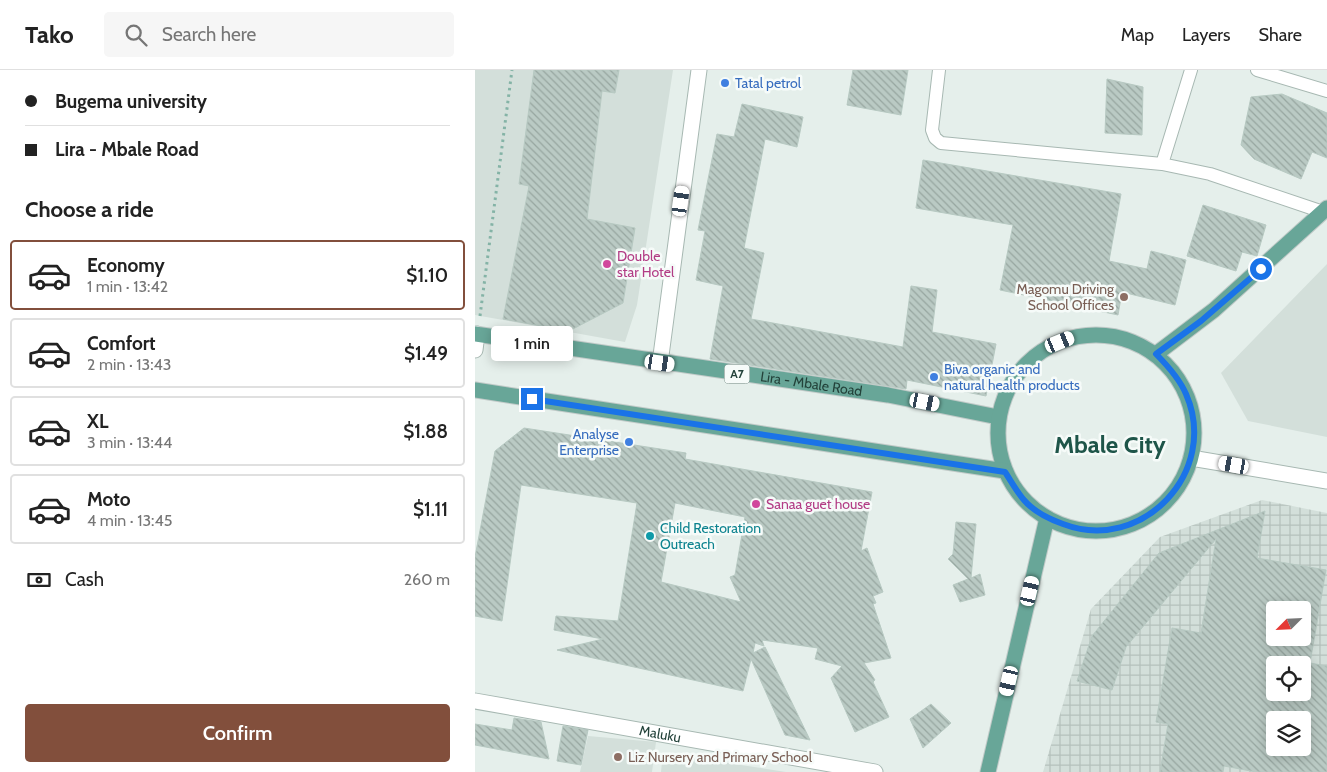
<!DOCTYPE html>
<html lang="en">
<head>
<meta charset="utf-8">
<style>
	body { margin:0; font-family:Cabin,sans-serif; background:#f6f6f6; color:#222; height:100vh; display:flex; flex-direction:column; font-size:19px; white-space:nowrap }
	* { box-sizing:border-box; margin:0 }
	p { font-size:16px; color:#767676 }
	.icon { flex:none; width:28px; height:28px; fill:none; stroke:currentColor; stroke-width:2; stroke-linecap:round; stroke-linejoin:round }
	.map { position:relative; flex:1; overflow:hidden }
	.details { display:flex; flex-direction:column; background:#fff; width:475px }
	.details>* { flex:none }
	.banner { display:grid; align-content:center; height:110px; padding:0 25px; background:#fff }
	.needle { width:32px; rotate:246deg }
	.tools { position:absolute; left:791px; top:531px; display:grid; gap:10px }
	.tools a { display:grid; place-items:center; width:45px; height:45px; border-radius:5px; background:#fff; box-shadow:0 2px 12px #0003; font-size:25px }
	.end { position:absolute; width:22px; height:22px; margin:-11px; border:6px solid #1a73e8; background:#fff; box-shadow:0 0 0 2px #fff }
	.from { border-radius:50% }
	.bubble { position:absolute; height:35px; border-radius:5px; background:#fff; box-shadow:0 2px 12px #0003; font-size:16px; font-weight:600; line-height:35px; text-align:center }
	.car { position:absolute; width:15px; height:30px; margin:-15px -8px; border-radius:6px; box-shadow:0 0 4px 1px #0007; background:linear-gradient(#fff 24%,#345 0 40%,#fff 0 76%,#345 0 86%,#fff 0) }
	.banner b { display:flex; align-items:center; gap:18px; height:48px; font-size:19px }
	.banner b+b { border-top:1px solid #e0e0e0 }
	.banner i { width:12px; height:12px; background:#222 }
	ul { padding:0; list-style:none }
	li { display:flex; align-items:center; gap:15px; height:70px; margin:0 10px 8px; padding:0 15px; border:2px solid #e0e0e0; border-radius:5px }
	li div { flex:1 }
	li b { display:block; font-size:19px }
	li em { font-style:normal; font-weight:600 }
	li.current { border-color:#824f3c }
	li>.icon { width:45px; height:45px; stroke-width:1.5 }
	h2 { padding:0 25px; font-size:22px; line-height:60px }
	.pay { display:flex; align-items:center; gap:12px; height:55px; padding:0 25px; font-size:19px }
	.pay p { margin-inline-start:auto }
	.cta { display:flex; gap:10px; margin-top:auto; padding:10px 25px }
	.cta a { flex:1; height:58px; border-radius:5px; background:#824f3c; color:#fff; font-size:20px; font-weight:600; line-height:58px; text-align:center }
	header { display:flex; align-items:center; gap:30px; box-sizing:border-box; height:70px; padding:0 25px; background:#fff; border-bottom:1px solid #e0e0e0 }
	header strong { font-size:24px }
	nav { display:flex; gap:28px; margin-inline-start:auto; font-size:18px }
	.search { width:350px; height:45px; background:#f6f6f6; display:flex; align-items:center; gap:12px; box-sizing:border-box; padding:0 18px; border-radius:5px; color:#767676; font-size:19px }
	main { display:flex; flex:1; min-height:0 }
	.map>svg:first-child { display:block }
	.built { fill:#d3dfda }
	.industrial { fill:url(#industrial-grid); fill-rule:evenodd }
	.building { fill:url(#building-back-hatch); stroke:#b7c9c2; fill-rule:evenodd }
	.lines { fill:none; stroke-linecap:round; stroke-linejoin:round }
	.lane-casing { stroke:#a7b8b2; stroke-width:14 }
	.street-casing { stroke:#a7b8b2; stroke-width:17 }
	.primary-casing { stroke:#c1cac8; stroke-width:17 }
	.path { stroke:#84b3a6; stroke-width:3; stroke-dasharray:2.5 4; stroke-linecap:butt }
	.lane { stroke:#fff; stroke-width:12 }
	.street { stroke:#fff; stroke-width:15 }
	.primary { stroke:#68a698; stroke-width:15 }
	.route { stroke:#1a73e8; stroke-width:6 }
	.shop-dot { fill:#3f7fe0; stroke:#f6fbf9; stroke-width:2 }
	.hotel-dot { fill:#d1479c; stroke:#f6fbf9; stroke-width:2 }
	.education-dot { fill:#8d6e63; stroke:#f6fbf9; stroke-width:2 }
	.culture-dot { fill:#0f9aa8; stroke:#f6fbf9; stroke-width:2 }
	.labels { text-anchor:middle; stroke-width:5; stroke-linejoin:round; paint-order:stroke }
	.shield { fill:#f6fbf9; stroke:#627a73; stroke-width:1 }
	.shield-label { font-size:12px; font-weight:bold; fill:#23423a }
	.shop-label { font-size:14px; fill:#366cbe; stroke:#f6fbf9; text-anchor:start }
	.hotel-label { font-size:14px; fill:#b23c85; stroke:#f6fbf9; text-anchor:start }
	.education-label { font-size:14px; fill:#785e54; stroke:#f6fbf9; text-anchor:end }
	.street-label { font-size:14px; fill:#23423a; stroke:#f6fbf9 }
	.culture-label { font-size:14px; fill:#0d838f; stroke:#f6fbf9; text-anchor:start }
	.town-label { font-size:24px; font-weight:bold; fill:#1e5549; stroke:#f6fbf9 }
</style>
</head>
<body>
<header>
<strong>Tako</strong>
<div class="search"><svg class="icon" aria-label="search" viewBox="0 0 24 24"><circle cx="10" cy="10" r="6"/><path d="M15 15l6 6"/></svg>Search here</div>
<nav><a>Map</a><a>Layers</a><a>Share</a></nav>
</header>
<main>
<section class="details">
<div class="banner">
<b><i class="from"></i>Bugema university</b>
<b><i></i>Lira - Mbale Road</b>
</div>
<h2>Choose a ride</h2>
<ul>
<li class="current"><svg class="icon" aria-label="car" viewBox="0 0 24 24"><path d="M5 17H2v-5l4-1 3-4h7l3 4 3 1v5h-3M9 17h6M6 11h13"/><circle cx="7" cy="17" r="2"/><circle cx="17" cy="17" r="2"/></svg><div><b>Economy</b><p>1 min · 13:42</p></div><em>$1.10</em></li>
<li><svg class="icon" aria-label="car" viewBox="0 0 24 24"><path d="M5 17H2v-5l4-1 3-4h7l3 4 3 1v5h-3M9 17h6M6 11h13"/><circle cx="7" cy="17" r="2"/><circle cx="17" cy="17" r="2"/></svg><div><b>Comfort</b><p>2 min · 13:43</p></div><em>$1.49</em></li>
<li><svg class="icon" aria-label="car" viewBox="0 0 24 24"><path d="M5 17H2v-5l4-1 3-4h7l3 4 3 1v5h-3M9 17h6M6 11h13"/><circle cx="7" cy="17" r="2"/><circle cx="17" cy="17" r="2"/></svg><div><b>XL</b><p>3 min · 13:44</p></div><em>$1.88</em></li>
<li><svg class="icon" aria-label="car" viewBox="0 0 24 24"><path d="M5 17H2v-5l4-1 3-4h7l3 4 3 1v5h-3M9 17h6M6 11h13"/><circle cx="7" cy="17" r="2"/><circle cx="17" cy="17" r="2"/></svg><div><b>Moto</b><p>4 min · 13:45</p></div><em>$1.11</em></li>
</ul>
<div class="pay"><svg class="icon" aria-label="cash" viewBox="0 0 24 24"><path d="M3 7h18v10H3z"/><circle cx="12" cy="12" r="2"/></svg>Cash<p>260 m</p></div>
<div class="cta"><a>Confirm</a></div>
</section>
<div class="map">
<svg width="852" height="702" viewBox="0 0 852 702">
	<defs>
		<pattern id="industrial-grid" width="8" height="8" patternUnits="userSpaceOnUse" patternTransform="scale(1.25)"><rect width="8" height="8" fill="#d3dfda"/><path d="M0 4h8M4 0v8" fill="none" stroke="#b5c1bc"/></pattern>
		<pattern id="building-back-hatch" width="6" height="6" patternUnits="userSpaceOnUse" patternTransform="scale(1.25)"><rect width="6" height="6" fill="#bacac4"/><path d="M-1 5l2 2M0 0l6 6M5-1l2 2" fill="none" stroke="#97a6a0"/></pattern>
	</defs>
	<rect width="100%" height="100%" fill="#e5efeb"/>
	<!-- built -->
	<path class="built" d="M0,0H198L162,235L150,272L0,245Z
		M852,194V367L773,351L746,303Z
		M113,666L181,672L177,702H105Z
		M188,683L311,702H186Z"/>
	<!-- industrial -->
	<path class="industrial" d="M787,430L852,443V702H568L616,539L685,467ZM800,540H828V568H800ZM800,595H828V622H800ZM800,650H828V678H800Z"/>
	<!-- building -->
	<path class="building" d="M59,0H144L140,23L127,21L112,149L160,158L148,233L94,261L28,249L54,116L44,114Z
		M378,0H433L426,45L372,35Z
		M632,9L668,17L667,65L630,63Z
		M807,24L852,43V88L837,82L826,109L779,89L766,75L776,27Z
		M267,34L328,47L322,77L290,69L269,178L289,183L276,249L428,277L436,216L462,220L457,262L521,274L511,326L432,310L431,319L235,289L248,216L221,210L230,161L223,160L242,64L259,67Z
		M448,90L646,124L634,191L672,199L676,181L711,190L700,235L647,222L643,245L525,220L538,155L441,138Z
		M728,135L791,155L782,186L767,182L761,201L712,186Z
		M49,358L211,383L210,389L397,422L386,481L392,478L408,522L398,526L401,533L398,534L416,588L389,593L400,610L398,612L414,647L380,662L356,608L367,596L340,589L343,578L287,570L289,576L280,573L278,583L290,577L335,670L310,665L276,589L268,621L82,580L128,569L79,560L81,546L143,551L162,433L46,415L27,551L0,546V487L20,381ZM200,433L270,447L260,505L255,507L266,532L186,512Z
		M790,441L782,488L851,500L835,593L852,596V702H781L749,696L748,702H685L693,654L681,652L697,558L726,563L741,469L651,577L637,620L602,611L617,566L684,483ZM800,540H828V568H800ZM800,595H828V622H800ZM800,650H828V678H800Z
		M481,452L501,454L496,508L505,504L510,525L485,532L478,515L493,509L473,489L478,484Z
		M456,634L476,653L448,678L435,649Z
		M39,648L66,652L74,689L0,675V654L37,660Z
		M88,656L113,660L106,695L82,691Z"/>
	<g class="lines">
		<!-- lane casing -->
		<g class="lane-casing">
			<path id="lane" d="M464,0L457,60L460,68L466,73L687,94L735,104L848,142
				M782,0L852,21
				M687,94L716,0"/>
		</g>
		<!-- street casing -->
		<g class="street-casing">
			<g id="street">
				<path d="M0,280L2,264"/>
				<path d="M185,293L224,0"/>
				<path d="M716,388L852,411"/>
				<path id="s1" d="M0,631L400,702"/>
			</g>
		</g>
		<!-- primary casing -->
		<g class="primary-casing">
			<g id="primary">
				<path id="s2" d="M0,264L413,325L523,347"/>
				<circle cx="621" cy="363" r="98"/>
				<path d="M681,284L739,240L852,138"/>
				<path d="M0,320L530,401"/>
				<path d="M513,702L572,448"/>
			</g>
		</g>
		<!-- path -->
		<path class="path" d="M5,246L37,0"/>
		<!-- lane -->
		<use href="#lane" class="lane"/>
		<!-- street -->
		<use href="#street" class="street"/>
		<!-- primary -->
		<use href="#primary" class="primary"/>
	</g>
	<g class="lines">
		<!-- route -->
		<path class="route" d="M57,329L530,402C536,411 542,422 549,430C559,442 574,449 588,454C667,484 745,402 711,324C705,310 692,295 681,284L726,251L786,199"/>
	</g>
	<!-- markers -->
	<g class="shop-dot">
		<circle cx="250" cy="13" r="5"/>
		<circle cx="459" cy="307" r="5"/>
		<circle cx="154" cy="372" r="5"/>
	</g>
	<g class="hotel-dot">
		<circle cx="132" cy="194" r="5"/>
		<circle cx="281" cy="434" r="5"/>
	</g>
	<g class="education-dot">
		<circle cx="649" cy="227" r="5"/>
		<circle cx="143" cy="687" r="5"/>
	</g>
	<circle class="culture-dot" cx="175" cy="466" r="5"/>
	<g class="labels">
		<!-- shield labels -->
		<rect class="shield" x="249.5" y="294.5" width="25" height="19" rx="4"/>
		<g class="shield-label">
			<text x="262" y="308">A7</text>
		</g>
		<!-- shop labels -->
		<g class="shop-label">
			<text x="260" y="18">Tatal petrol</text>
			<text x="469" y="304">Biva organic and<tspan x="469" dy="16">natural health products</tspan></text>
			<text x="144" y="369" text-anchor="end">Analyse<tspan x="144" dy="16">Enterprise</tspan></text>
		</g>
		<!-- hotel labels -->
		<g class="hotel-label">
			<text x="142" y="191">Double<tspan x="142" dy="16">star Hotel</tspan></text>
			<text x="291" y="439">Sanaa guet house</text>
		</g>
		<!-- education labels -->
		<g class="education-label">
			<text x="639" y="224">Magomu Driving<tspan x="639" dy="16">School Offices</tspan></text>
			<text x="153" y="692" text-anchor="start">Liz Nursery and Primary School</text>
		</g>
		<!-- street labels -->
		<g class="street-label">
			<text dy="5" stroke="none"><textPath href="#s2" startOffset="340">Lira - Mbale Road</textPath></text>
			<text dy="5" stroke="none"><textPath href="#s1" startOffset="188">Maluku</textPath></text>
		</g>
		<!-- culture labels -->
		<g class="culture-label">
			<text x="185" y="463">Child Restoration<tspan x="185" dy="16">Outreach</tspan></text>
		</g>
		<!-- town labels -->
		<g class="town-label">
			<text x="635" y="383">Mbale City</text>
		</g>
	</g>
</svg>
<div class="tools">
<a><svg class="needle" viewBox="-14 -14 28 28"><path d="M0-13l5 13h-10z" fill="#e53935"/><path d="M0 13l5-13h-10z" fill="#767676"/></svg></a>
<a><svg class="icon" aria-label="locate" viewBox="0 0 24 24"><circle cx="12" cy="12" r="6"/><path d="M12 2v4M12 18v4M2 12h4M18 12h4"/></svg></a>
<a><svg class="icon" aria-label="layers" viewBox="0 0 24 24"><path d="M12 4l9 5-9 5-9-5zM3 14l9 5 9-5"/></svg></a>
</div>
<i class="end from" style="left:786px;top:199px"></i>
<i class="end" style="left:57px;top:329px"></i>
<div class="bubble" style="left:16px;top:256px;width:82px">1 min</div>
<i class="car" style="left:206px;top:131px;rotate:8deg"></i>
<i class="car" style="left:585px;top:272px;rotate:68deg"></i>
<i class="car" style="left:185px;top:293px;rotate:98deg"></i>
<i class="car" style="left:450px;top:332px;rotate:101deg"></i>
<i class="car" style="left:759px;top:395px;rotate:280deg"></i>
<i class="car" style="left:555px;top:521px;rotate:13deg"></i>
<i class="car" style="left:534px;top:611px;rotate:193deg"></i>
</div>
</main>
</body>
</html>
